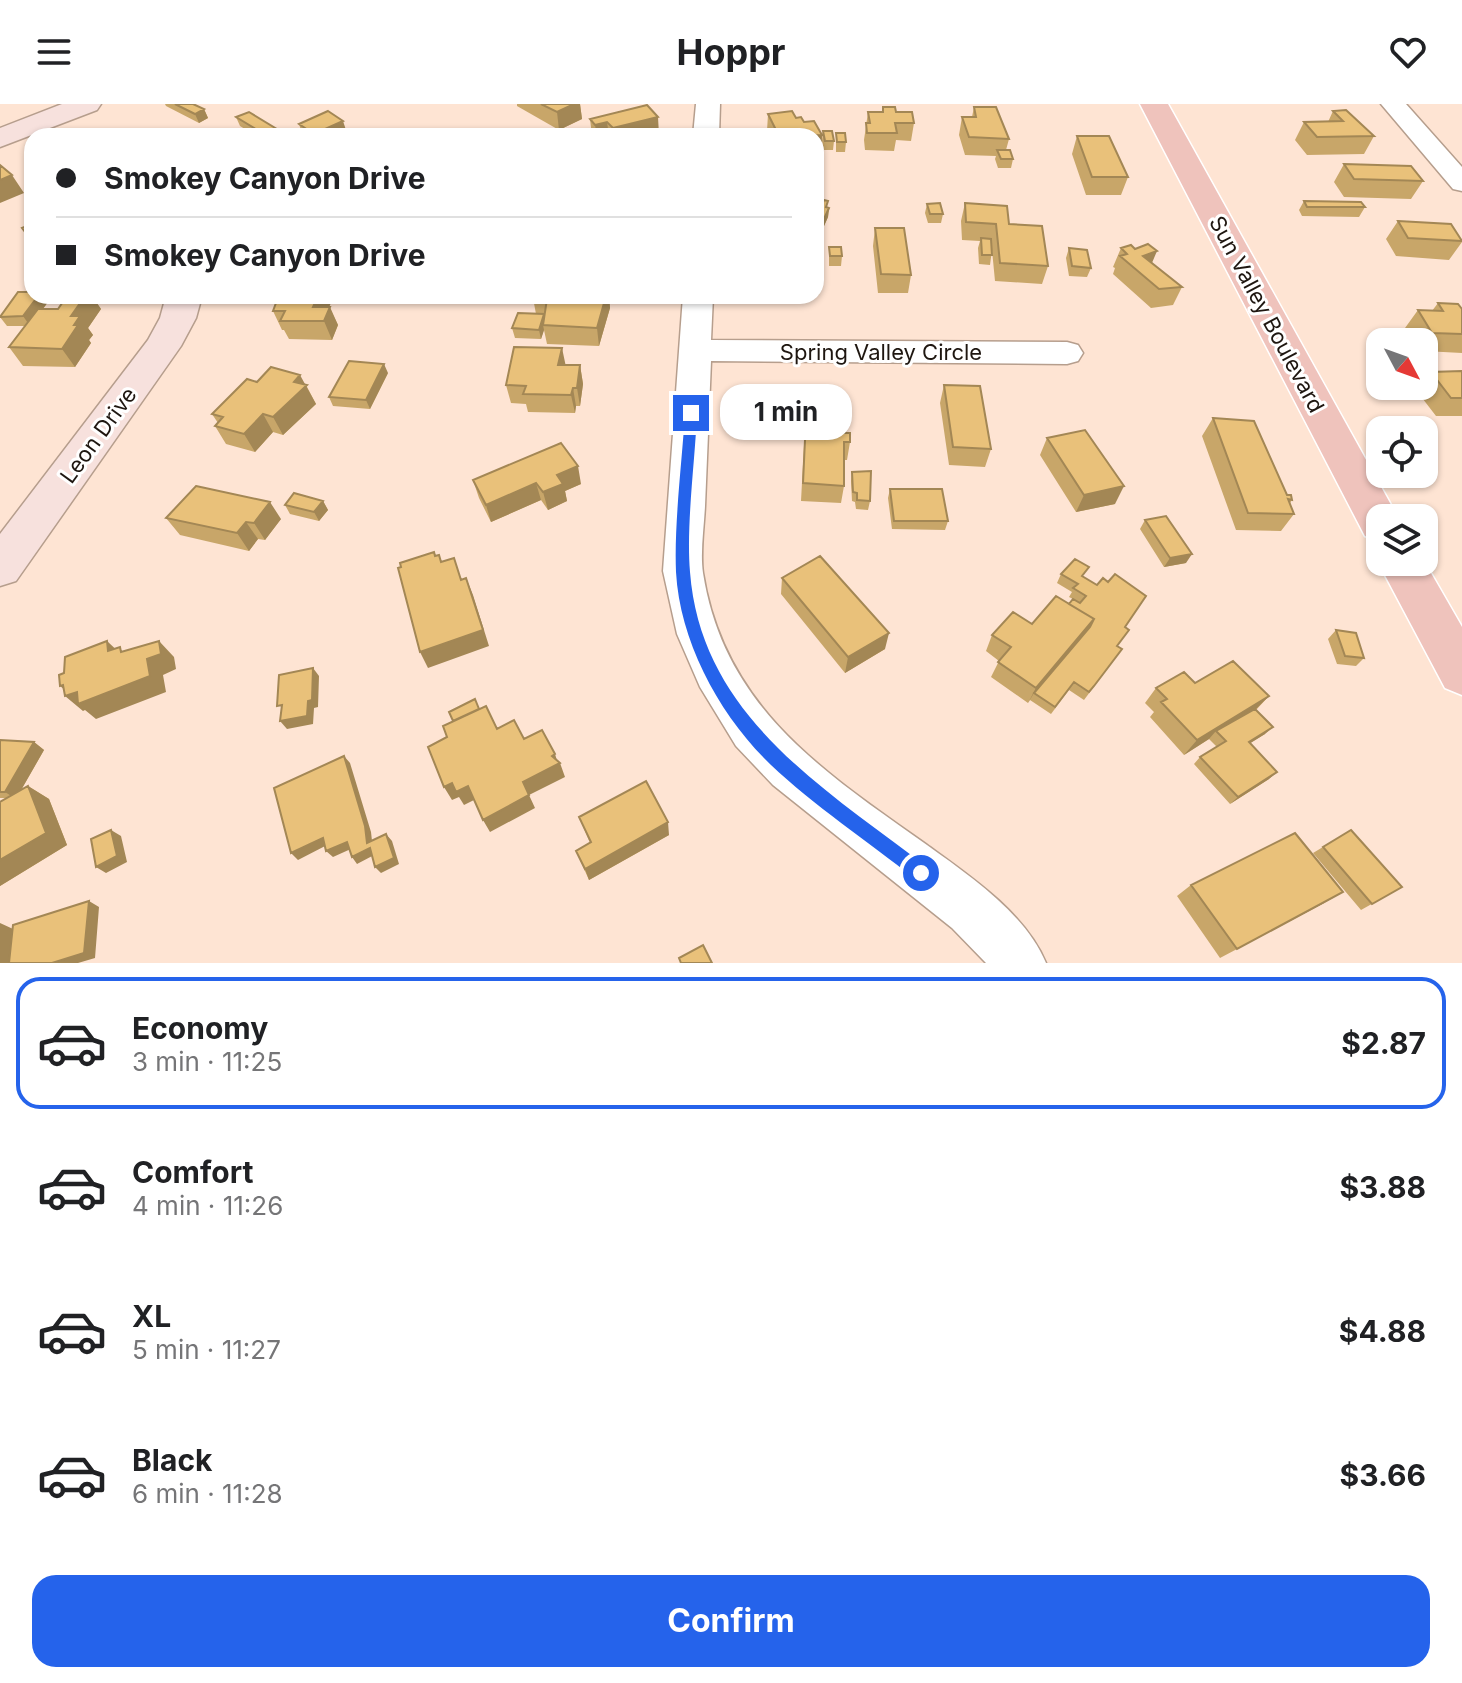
<!DOCTYPE html>
<html lang="en">
<head>
<meta charset="utf-8">
<style>
	body { margin:0; font-family:Inter,sans-serif; background:#f6f6f6; color:#202124; height:100vh; display:flex; flex-direction:column; font-size:30px; white-space:nowrap }
	* { box-sizing:border-box; margin:0 }
	p { font-size:26px; color:#757577 }
	.icon { flex:none; width:44px; height:44px; fill:none; stroke:currentColor; stroke-width:2; stroke-linecap:round; stroke-linejoin:round }
	.map { position:relative; height:859px; overflow:hidden }
	.details { display:flex; flex-direction:column; background:#fff; flex:1 }
	.details>* { flex:none }
	.hud { position:absolute; left:24px; top:24px; width:800px; height:176px; border-radius:24px; box-shadow:0 2px 6px #0004; display:grid; align-content:center; height:176px; padding:0 32px; background:#fff }
	.needle { width:52px; rotate:131deg }
	.controls { position:absolute; left:1366px; top:224px; display:grid; gap:16px }
	.controls a { display:grid; place-items:center; width:72px; height:72px; border-radius:16px; background:#fff; box-shadow:0 2px 6px #0004; font-size:40px }
	.end { position:absolute; width:36px; height:36px; margin:-18px; border:10px solid #2563eb; background:#fff; box-shadow:0 0 0 4px #fff }
	.from { border-radius:50% }
	.bubble { position:absolute; height:56px; border-radius:24px; background:#fff; box-shadow:0 2px 6px #0004; font-size:26px; font-weight:700; line-height:56px; text-align:center }
	.hud b { display:flex; align-items:center; gap:28px; height:76px; font-size:30px }
	.hud b+b { border-top:2px solid #e0e0e0 }
	.hud i { width:20px; height:20px; background:#202124 }
	ul { padding:14px 0 0; list-style:none }
	li { display:flex; align-items:center; gap:24px; height:132px; margin:0 16px 12px; padding:0 16px; border:4px solid transparent; border-radius:24px }
	li div { flex:1 }
	li b { display:block; font-size:30px }
	li em { font-style:normal; font-weight:700 }
	li.current { border-color:#2563eb }
	li>.icon { width:72px; height:72px; stroke-width:1.5 }
	.primary-button { display:flex; gap:16px; margin-top:auto; padding:16px 32px }
	.primary-button a { flex:1; height:92px; border-radius:24px; background:#2563eb; color:#fff; font-size:32px; font-weight:700; line-height:92px; text-align:center }
	header { display:flex; justify-content:space-between; align-items:center; height:104px; padding:0 32px; background:#fff; font-size:36px; font-weight:700 }
	.map>svg:first-child { display:block }
	.lines { fill:none; stroke-linecap:round; stroke-linejoin:round }
	.street-casing { stroke:#b69e8d; stroke-width:3 }
	.secondary-casing { stroke:#b69e8d; stroke-width:3 }
	.primary-casing { stroke:#fff; stroke-width:3 }
	.street { fill:#fff; fill-rule:evenodd }
	.secondary { fill:#f7e1dd; fill-rule:evenodd }
	.primary { fill:#efc3bc; fill-rule:evenodd }
	.wall { fill:#c8a669 }
	.shaded-wall { fill:#a38755 }
	.building { fill:#e9c17a; stroke:#a38755; stroke-width:2 }
	.route { fill:#2563eb }
	.labels { text-anchor:middle; stroke-width:6; stroke-linejoin:round; paint-order:stroke }
	.street-label { font-size:22px; fill:#1e1610; stroke:#fff }
</style>
</head>
<body>
<header><svg class="icon" aria-label="menu" viewBox="0 0 24 24"><path d="M4 6h16M4 12h16M4 18h16"/></svg>Hoppr<svg class="icon" aria-label="heart" viewBox="0 0 24 24"><path d="M12 20l-8-8c-3-5 5-10 8-4 3-6 11-1 8 4z"/></svg></header>
<div class="map">
<svg width="1462" height="859" viewBox="0 0 1462 859">
	<rect width="100%" height="100%" fill="#fee4d3"/>
	<g class="lines">
		<!-- street casing -->
		<g class="street-casing">
			<path id="street" d="M696,0H720L719,32H693Z
				M1381,0H1406L1462,63V87L1453,85Z
				M683,192H713L711,236L1067,238L1078,241L1083,249L1078,257L1067,260L711,257C709,305 707,354 705,402C704,424 700,448 703,469C724,604 824,668 927,741C970,772 1025,809 1046,859H986L952,824L773,681L736,642L700,583L677,530L663,467Z"/>
		</g>
		<!-- secondary casing -->
		<g class="secondary-casing">
			<path id="secondary" d="M62,0H101L97,6L0,43V24Z
				M166,192H202L196,214L181,242L16,477L0,482V430L148,236L160,214Z"/>
		</g>
		<!-- primary casing -->
		<g class="primary-casing">
			<path id="primary" d="M1140,0H1168L1395,408L1399,414H1380V437L1365,432Z
				M1380,455V458L1424,457L1462,523V591L1445,584L1378,458Z"/>
		</g>
		<!-- street -->
		<use href="#street" class="street"/>
		<!-- secondary -->
		<use href="#secondary" class="secondary"/>
		<!-- primary -->
		<use href="#primary" class="primary"/>
	</g>
	<!-- wall -->
	<path class="wall" d="M165,0H193L204,5L208,14L199,19L166,2Z
		M517,0H580L582,15L559,26L517,2Z
		M883,3L896,8L914,19L911,37L896,36L894,47L865,46L864,36L868,8H882Z
		M974,3L1009,35L1006,46L1013,55L1011,64H998L995,55L996,52L965,51L959,31L962,13H972Z
		M1333,7L1374,32L1364,50L1307,51L1295,36L1304,18H1328Z
		M768,10L796,14L822,31L821,49L816,32H769L767,27Z
		M236,13L285,30L286,32H246L244,28L248,27L240,22Z
		M590,15L659,31L654,32H592Z
		M299,20L346,26L332,32H307L302,29Z
		M823,27L834,37L833,46H824L822,37Z
		M836,29L846,38L845,48H836Z
		M1077,32L1128,73L1121,91H1086L1072,50Z
		M1344,60L1423,77L1411,95L1344,93L1334,78Z
		M1304,97L1365,103L1359,113L1302,112L1299,106Z
		M965,99L1009,120L1048,162L1042,180L995,177L992,146L990,161L979,160L978,144L980,137L962,136L961,117Z
		M927,100L943,110L941,119H928L925,109Z
		M816,102L829,104L828,113L819,133L821,173L819,191H816Z
		M1398,117L1462,137V138L1449,156L1396,152L1386,135Z
		M875,124L911,171L908,189H878L873,142Z
		M829,143L842,152L841,162H829Z
		M1069,144L1091,164L1087,173L1069,172L1066,154Z
		M1121,144L1182,183L1173,201L1151,204L1113,170L1115,164L1113,163Z
		M32,192H44L48,198L43,205H58L67,192H92L101,205L88,224L93,231L89,236L91,239L75,263L23,262L9,243L25,222H7L0,213Z
		M534,192H609L610,204L599,242L547,240L544,226L541,235L515,234L512,224L536,210L533,194Z
		M1438,199L1462,205V249L1424,247V238H1413L1405,224L1418,206L1432,207Z
		M329,203L338,221L332,236L289,235L284,226H282L273,207Z
		M565,261H580L583,280L580,302H576L575,309L528,308L526,300L511,299L506,281Z
		M1462,267V312H1436L1416,286L1420,282H1424V277L1431,268Z
		M388,269L370,305L333,302L329,293Z
		M257,278L306,281L316,300L283,331L273,328L255,348L226,340L215,322L218,319L212,310Z
		M944,281L991,345L985,363L949,361L940,299Z
		M800,287L837,315L850,338L847,356H844V382L841,399L801,397L805,323H798Z
		M1213,314L1292,396L1290,399L1294,410L1281,427L1236,426L1202,332Z
		M1047,334L1115,400L1076,408L1040,351Z
		M852,368L870,397L868,406L856,405L855,398L852,397L851,377Z
		M473,376L581,380L565,387L567,397L548,406L541,396L491,418L479,394Z
		M890,385L948,417L945,426L892,425L888,394Z
		M323,397L328,406L319,417L290,410L285,401Z
		M166,414L281,415L265,436L258,435L249,447L180,431Z
		M1145,416L1186,459L1164,463L1140,425Z
		M1061,470L1084,473L1125,523L1117,543L1116,553L1084,596L1069,586L1051,610L1030,596L1028,599L991,573L999,557L986,547L992,531L1032,520L1069,500L1073,495L1069,493L1072,488L1057,479Z
		M782,474L885,545L845,569L781,490Z
		M1336,526L1364,554L1356,562L1337,560L1328,535Z
		M1195,579L1269,592L1256,606L1265,630L1250,639L1269,675L1230,700L1194,660L1200,653L1217,643L1209,635L1184,651L1150,613L1154,608L1145,599L1156,584Z
		M0,636L34,638L44,646L21,686L28,682L49,695L67,741L0,782V698L7,694H0Z
		M579,713L669,731L589,776L576,747L590,739Z
		M1323,743L1402,783L1361,806L1313,749Z
		M1191,781L1324,799L1220,854L1177,792Z"/>
	<!-- shaded-wall -->
	<path class="shaded-wall" d="M574,0H580L582,15L559,26L557,8Z
		M204,5L208,14L199,19L195,10Z
		M658,13L659,31L654,32H613V24Z
		M343,17L346,26L332,32H315L314,30Z
		M607,18L609,32H597L595,21Z
		M822,31L821,49H816V32Z
		M12,71L24,89L0,99V76Z
		M829,104L828,113L817,138L818,128Z
		M1157,147L1149,166L1143,152Z
		M38,192H44L48,198L30,222L23,212Z
		M85,192H92L101,205L88,224L93,231L89,236L91,239L75,263L62,245L71,212Z
		M318,192H334L323,217L313,203Z
		M606,192H609L610,204L599,242L597,224Z
		M330,203L338,221L332,236L324,217Z
		M544,210L543,221L544,226L541,235L539,226Z
		M562,244L566,263L558,261Z
		M384,260L388,269L370,305L366,296Z
		M580,261L583,280L580,302L577,284Z
		M300,271L316,300L283,331L273,313L294,278Z
		M573,284L576,302L575,309L571,291Z
		M263,310L273,328L255,348L244,330Z
		M578,362L581,380L565,387L567,397L548,406L543,388L557,371Z
		M536,379L541,396L491,418L486,401Z
		M1124,382L1115,400L1076,408L1084,391Z
		M323,397L328,406L319,417L314,408Z
		M270,398L281,415L265,436L254,419Z
		M246,418L258,435L249,447L237,429Z
		M1192,450L1186,459L1164,463L1170,454Z
		M466,474L473,491L489,542L428,564L420,548Z
		M1094,515L1085,531L1034,589L1028,599L1036,584Z
		M889,529L885,545L845,569L848,553Z
		M107,537L124,553L108,547Z
		M159,537L174,553L176,565L163,571L166,588L96,615L85,606L83,607L65,592L70,590L60,582L147,555Z
		M313,564L319,572L318,603L314,604L313,620L287,625L280,617L308,597Z
		M1269,592L1254,607L1216,627L1209,635L1184,651L1197,636Z
		M1273,623L1265,630L1241,645L1249,638Z
		M34,638L44,646L16,695L5,688Z
		M555,650L558,660L560,659L565,673L529,691L523,678Z
		M344,652L350,659L371,728L373,746L367,739Z
		M1277,668L1269,675L1230,700L1238,693Z
		M452,679L468,682L476,695L464,701L459,693L452,696L444,683Z
		M28,682L49,695L67,741L0,782V756Z
		M529,691L535,704L490,728L483,716Z
		M668,718L669,731L589,776L585,765Z
		M111,726L121,732L127,758L106,769L96,763Z
		M386,730L392,737L399,760L381,769L375,763Z
		M323,734L329,740L298,756L291,749Z
		M347,738L353,744L333,753L326,747Z
		M370,744L376,750L357,760L352,753Z
		M1343,788L1324,799L1220,854L1237,845Z
		M89,797L99,803L95,854L78,859H52Z
		M0,819L24,830L20,859H0Z"/>
	<!-- building -->
	<path class="building" d="M175,0H193L204,5L195,10Z
		M541,0H574L557,8Z
		M647,1L658,13L613,24L607,18L595,21L590,15Z
		M883,3H895L896,8H912L914,19H895L897,29H867L866,19H870L868,8H883Z
		M974,3H996L1009,35L969,33L962,13H976Z
		M1346,6L1374,32L1317,33L1304,18L1343,17L1333,7Z
		M328,7L343,17L314,30L299,20Z
		M792,7L796,14L801,13L804,18L814,17L822,31L779,32L768,10Z
		M249,8L285,30L279,32H250L244,28L254,24L236,13Z
		M823,27H832L834,37H825Z
		M836,29H845L846,38H837Z
		M1077,32H1109L1128,73H1092Z
		M997,46H1010L1013,55H1001Z
		M1344,60L1411,62L1423,77L1354,75Z
		M0,61L12,71L0,76Z
		M824,96L828,97L826,103L829,104L818,128H816V102L821,103Z
		M1304,97L1361,98L1365,103H1307Z
		M940,99L943,110H930L927,100Z
		M965,99L1007,102L1009,120L1042,122L1048,162L1000,159L996,120L966,118Z
		M1398,117L1451,120L1462,137L1408,134Z
		M32,120V137L22,124Z
		M875,124H904L911,171L881,170Z
		M816,130H819L821,173H816Z
		M981,134L991,135L992,151H982Z
		M1148,140L1157,147L1143,152L1182,183L1159,185L1120,152L1127,150L1121,144L1131,141L1135,145Z
		M829,143H841L842,152H830Z
		M1069,144L1087,146L1091,164L1072,162Z
		M18,188H32V192H38L23,212L0,213Z
		M67,192H85L71,212H80L74,221H78L62,245L9,243L38,205H58Z
		M292,192H318L313,203H330L324,217H280L285,207H273L276,199H288Z
		M534,192H606L597,224L543,221L547,195L533,194Z
		M1438,199L1458,200L1462,205V230L1432,229L1418,206L1443,207Z
		M518,209L544,210L539,226L512,224Z
		M514,243L562,244L558,261H580L577,284H573L571,291L523,290L526,282L506,281Z
		M349,257L384,260L366,296L329,293Z
		M271,263L300,271L294,278L307,281L273,313L263,310L244,330L215,322L223,313L212,310L247,275L257,278Z
		M1462,267V294H1451L1431,268Z
		M944,281L980,282L991,345L953,343Z
		M800,287L838,289L837,315L798,314Z
		M806,314L844,316V329H850V338H844V382L803,379Z
		M1213,314L1254,317L1287,391H1291L1292,396L1288,395L1294,410L1248,409Z
		M1085,326L1124,382L1084,391L1047,334Z
		M561,339L578,362L557,371L563,380L543,388L536,379L486,401L473,376Z
		M871,367L870,397L857,396V389L853,388L852,368Z
		M196,382L270,398L254,419L246,418L237,429L166,414Z
		M890,385H942L948,417H894Z
		M294,389L323,397L314,408L285,401Z
		M1166,412L1192,450L1170,454L1145,416Z
		M434,448L435,452L439,451L441,458L454,454L461,476L466,474L483,526L420,548L398,464L401,463L400,459Z
		M820,452L889,529L848,553L782,474Z
		M1075,455L1089,463L1082,472L1097,481L1103,474L1108,478L1115,470L1146,492L1125,523L1129,526L1117,542L1122,545L1094,582L1089,588L1074,578L1055,603L1034,589L1090,523L1094,515L1069,500L1073,495L1080,499L1086,492L1073,484L1078,480L1061,470Z
		M1056,492L1094,515L1036,584L998,558L1011,543L992,531L1013,508L1032,520Z
		M1336,526L1356,529L1364,554L1345,552Z
		M107,537L108,547L120,543L121,548L159,537L161,550L147,555L150,572L78,600L77,588L65,592L63,581L60,582L59,571L64,569L65,553Z
		M1233,557L1269,592L1197,636L1161,598L1167,595L1156,584L1184,568L1195,579Z
		M313,564L312,596L308,597L307,612L280,617L282,601L277,602L279,571Z
		M475,595L479,605L453,617L449,608Z
		M486,602L497,625L514,616L524,635L542,626L555,650L552,652L560,659L523,678L529,691L483,716L468,682L456,688L452,679L444,683L428,643L447,633L443,622Z
		M1255,605L1273,623L1249,638L1277,668L1238,693L1200,653L1226,637L1216,627Z
		M0,636L34,638L5,688H0Z
		M344,652L365,722L367,739L386,730L394,754L375,763L370,744L352,753L347,738L326,747L323,734L291,749L274,684Z
		M646,677L668,718L585,765L576,747L591,738L579,713Z
		M28,682L46,729L0,756V698Z
		M111,726L117,752L96,763L91,735Z
		M1351,726L1402,783L1372,800L1323,743Z
		M1295,729L1343,788L1237,845L1191,781Z
		M89,797L84,849L52,859H9L13,821Z
		M703,841L712,859H681L679,854Z"/>
	<!-- route -->
	<path class="route" d="M691,305L697,309C695,358 686,421 690,468C701,612 824,684 927,763L929,769L927,775L921,777L915,775C869,738 813,701 771,661C720,612 680,539 676,468C674,419 682,359 685,309Z"/>
	<g class="labels">
		<!-- street labels -->
		<g class="street-label">
			<text transform="translate(1267 210) rotate(62)" y="8">Sun Valley Boulevard</text>
			<text x="881" y="256">Spring Valley Circle</text>
			<text transform="translate(98 331) rotate(-54)" y="8">Leon Drive</text>
		</g>
	</g>
</svg>
<div class="controls">
<a><svg class="needle" viewBox="-14 -14 28 28"><path d="M0-13l5 13h-10z" fill="#e53935"/><path d="M0 13l5-13h-10z" fill="#757577"/></svg></a>
<a><svg class="icon" aria-label="locate" viewBox="0 0 24 24"><circle cx="12" cy="12" r="6"/><path d="M12 2v4M12 18v4M2 12h4M18 12h4"/></svg></a>
<a><svg class="icon" aria-label="layers" viewBox="0 0 24 24"><path d="M12 4l9 5-9 5-9-5zM3 14l9 5 9-5"/></svg></a>
</div>
<i class="end from" style="left:921px;top:769px"></i>
<i class="end" style="left:691px;top:309px"></i>
<div class="bubble" style="left:720px;top:280px;width:132px">1 min</div>
<div class="hud">
<b><i class="from"></i>Smokey Canyon Drive</b>
<b><i></i>Smokey Canyon Drive</b>
</div>
</div>
<section class="details">
<ul>
<li class="current"><svg class="icon" aria-label="car" viewBox="0 0 24 24"><path d="M5 17H2v-5l4-1 3-4h7l3 4 3 1v5h-3M9 17h6M6 11h13"/><circle cx="7" cy="17" r="2"/><circle cx="17" cy="17" r="2"/></svg><div><b>Economy</b><p>3 min · 11:25</p></div><em>$2.87</em></li>
<li><svg class="icon" aria-label="car" viewBox="0 0 24 24"><path d="M5 17H2v-5l4-1 3-4h7l3 4 3 1v5h-3M9 17h6M6 11h13"/><circle cx="7" cy="17" r="2"/><circle cx="17" cy="17" r="2"/></svg><div><b>Comfort</b><p>4 min · 11:26</p></div><em>$3.88</em></li>
<li><svg class="icon" aria-label="car" viewBox="0 0 24 24"><path d="M5 17H2v-5l4-1 3-4h7l3 4 3 1v5h-3M9 17h6M6 11h13"/><circle cx="7" cy="17" r="2"/><circle cx="17" cy="17" r="2"/></svg><div><b>XL</b><p>5 min · 11:27</p></div><em>$4.88</em></li>
<li><svg class="icon" aria-label="car" viewBox="0 0 24 24"><path d="M5 17H2v-5l4-1 3-4h7l3 4 3 1v5h-3M9 17h6M6 11h13"/><circle cx="7" cy="17" r="2"/><circle cx="17" cy="17" r="2"/></svg><div><b>Black</b><p>6 min · 11:28</p></div><em>$3.66</em></li>
</ul>
<div class="primary-button"><a>Confirm</a></div>
</section>
</body>
</html>
